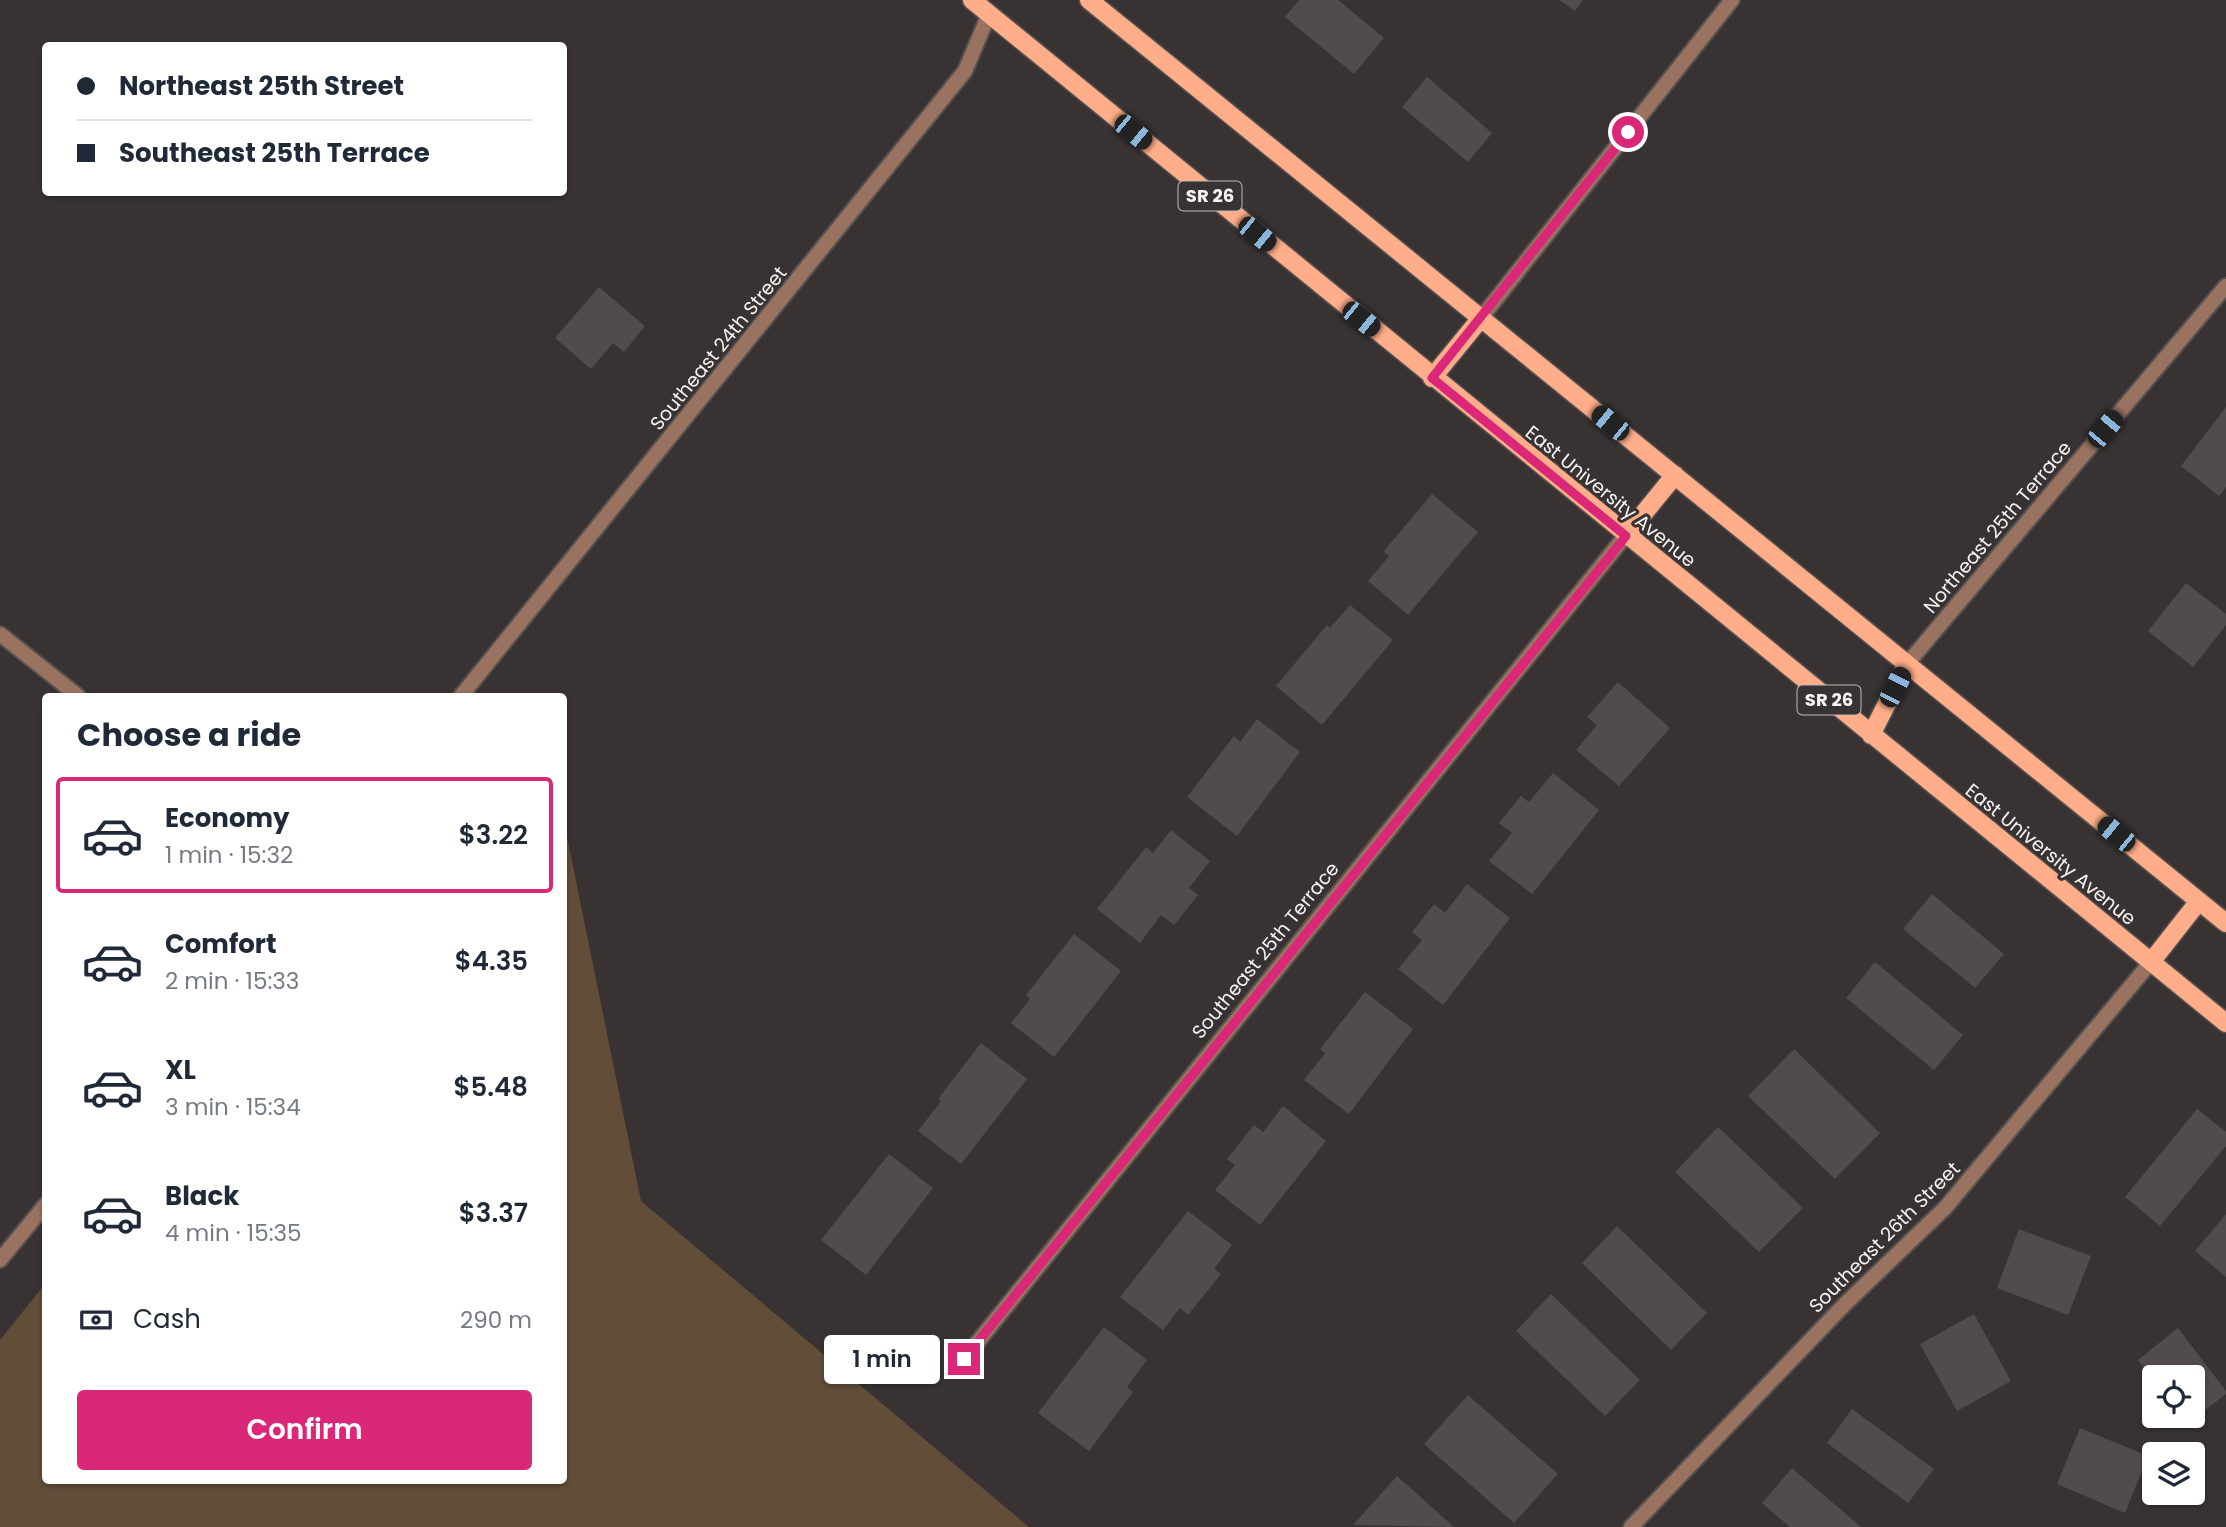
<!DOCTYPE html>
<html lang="en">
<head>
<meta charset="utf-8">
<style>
	body { margin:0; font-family:Poppins,sans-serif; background:#f6f6f7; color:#1f2937; height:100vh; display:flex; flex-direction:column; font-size:26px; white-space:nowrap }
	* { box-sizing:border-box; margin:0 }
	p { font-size:23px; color:#747a83 }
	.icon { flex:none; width:38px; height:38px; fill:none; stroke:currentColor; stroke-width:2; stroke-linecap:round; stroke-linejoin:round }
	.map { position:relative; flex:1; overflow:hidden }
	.sheet { position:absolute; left:42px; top:693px; width:525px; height:791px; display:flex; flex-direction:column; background:#fff; border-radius:7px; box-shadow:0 2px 5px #0004 }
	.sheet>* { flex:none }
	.hud { position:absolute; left:42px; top:42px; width:525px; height:154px; border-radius:7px; box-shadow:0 2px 5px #0004; display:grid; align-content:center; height:154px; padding:0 35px; background:#fff }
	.fabs { position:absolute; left:2142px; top:1365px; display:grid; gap:14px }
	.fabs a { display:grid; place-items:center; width:63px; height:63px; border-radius:7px; background:#fff; box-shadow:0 2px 5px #0004; font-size:35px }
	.end { position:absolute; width:32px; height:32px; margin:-16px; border:9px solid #db2777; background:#fff; box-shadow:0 0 0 4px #fff }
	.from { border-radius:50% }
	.bubble { position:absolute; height:49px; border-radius:7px; background:#fff; box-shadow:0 2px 5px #0004; font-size:23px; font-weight:600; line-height:49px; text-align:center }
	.car { position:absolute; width:21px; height:42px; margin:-21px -10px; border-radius:9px; box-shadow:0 0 5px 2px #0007; background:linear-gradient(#222 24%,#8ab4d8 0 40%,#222 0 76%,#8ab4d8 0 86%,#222 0) }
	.hud b { display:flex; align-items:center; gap:24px; height:66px; font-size:26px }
	.hud b+b { border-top:2px solid #e0e1e3 }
	.hud i { width:18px; height:18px; background:#1f2937 }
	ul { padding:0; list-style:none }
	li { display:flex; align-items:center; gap:21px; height:116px; margin:0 14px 10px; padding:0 21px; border:4px solid transparent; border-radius:7px }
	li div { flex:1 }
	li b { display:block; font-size:26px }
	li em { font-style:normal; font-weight:600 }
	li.selected { border-color:#db2777 }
	li>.icon { width:63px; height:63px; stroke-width:1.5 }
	h2 { padding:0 35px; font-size:32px; line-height:84px }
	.pay { display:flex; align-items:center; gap:18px; height:77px; padding:0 35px; font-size:26px }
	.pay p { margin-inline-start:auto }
	.button { display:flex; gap:14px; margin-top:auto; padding:14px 35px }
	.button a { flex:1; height:80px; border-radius:7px; background:#db2777; color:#fff; font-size:28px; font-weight:600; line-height:80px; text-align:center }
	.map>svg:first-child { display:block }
	.green { fill:#614d38 }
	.building { fill:#514b4d }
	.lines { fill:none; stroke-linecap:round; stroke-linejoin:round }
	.minor-casing { stroke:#575251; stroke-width:18 }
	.tertiary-casing { stroke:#575251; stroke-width:18 }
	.primary-casing { stroke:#575251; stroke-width:21 }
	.minor { stroke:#9a7260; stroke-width:14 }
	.tertiary { stroke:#9a7260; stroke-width:14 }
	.primary { stroke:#ffae89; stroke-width:18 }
	.route { stroke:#db2777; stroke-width:9 }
	.labels { text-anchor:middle; stroke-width:6; stroke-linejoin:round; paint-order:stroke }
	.shield { fill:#383332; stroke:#beb9b9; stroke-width:2 }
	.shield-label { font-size:18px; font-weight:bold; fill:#f7f3f3 }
	.street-label { font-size:19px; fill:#f7f3f3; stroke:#383332 }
</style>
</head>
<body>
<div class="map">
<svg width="2226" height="1527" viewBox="0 0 2226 1527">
	<rect width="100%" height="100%" fill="#383332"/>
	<!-- green -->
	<path class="green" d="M564,822L641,1201L1029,1527H0V1340L45,1284L46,1480H564Z"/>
	<!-- building -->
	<path class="building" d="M1299,0H1338L1384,38L1354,74L1285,17Z
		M1559,0H1583L1575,11Z
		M1427,77L1492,133L1468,162L1402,107Z
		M599,287L645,326L624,352L613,343L591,369L555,338Z
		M2226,407V487L2219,496L2181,466Z
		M1432,494L1478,532L1408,615L1368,581L1389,556L1383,552Z
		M2186,583L2226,614V625L2193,667L2148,631Z
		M1350,605L1393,640L1322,725L1276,686L1327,625L1330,628Z
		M1618,682L1670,728L1619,786L1576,750L1597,725L1587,717Z
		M1257,719L1300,752L1237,836L1187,797L1234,736L1240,742Z
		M1553,773L1599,810L1532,894L1489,861L1512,833L1499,823L1521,796L1529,802Z
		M1171,830L1210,861L1189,888L1198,895L1174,925L1161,915L1140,943L1097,909L1146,847L1153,853Z
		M1467,884L1510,918L1443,1005L1398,969L1422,940L1412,932L1434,904L1445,913Z
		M1932,894L2004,954L1975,988L1903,929Z
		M1074,934L1121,971L1054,1057L1011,1023L1030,999L1026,995Z
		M1875,962L1963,1035L1934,1070L1846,998Z
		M1365,992L1413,1029L1349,1114L1304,1080L1325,1053L1320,1049Z
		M981,1043L1027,1079L961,1164L918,1131L941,1101L938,1099Z
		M1794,1049L1880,1133L1835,1179L1748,1096Z
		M1283,1106L1326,1141L1260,1225L1215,1190L1235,1165L1227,1159L1254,1125L1263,1132Z
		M2197,1109L2226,1132V1146L2160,1226L2125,1197Z
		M1718,1127L1803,1208L1759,1252L1675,1172Z
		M889,1154L933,1188L866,1275L821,1240Z
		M1188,1211L1232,1245L1214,1269L1221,1274L1188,1315L1180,1308L1163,1330L1120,1297Z
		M2226,1214V1277L2195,1251Z
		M1617,1226L1707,1313L1671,1350L1582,1263Z
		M2019,1229L2091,1256L2068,1315L1997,1288Z
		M1551,1294L1640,1380L1605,1416L1516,1331Z
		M1974,1314L2011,1381L1957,1411L1920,1344Z
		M1104,1327L1147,1360L1127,1387L1133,1392L1089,1451L1038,1413Z
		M2178,1328L2226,1391V1394L2187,1424L2180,1416H2193V1377H2154V1382L2138,1360Z
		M1468,1395L1558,1474L1514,1523L1424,1444Z
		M1852,1409L1934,1469L1908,1503L1827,1443Z
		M2080,1428L2148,1456L2125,1513L2057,1484Z
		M1792,1468L1861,1527H1790L1762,1503Z
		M1397,1476L1454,1527L1353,1525Z"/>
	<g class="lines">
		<!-- minor casing -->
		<g class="minor-casing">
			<path id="minor" d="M0,634L78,696
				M1907,664L2226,286
				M964,1359L1626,535
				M1631,1527L1846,1303L1945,1208L2151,962"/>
		</g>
		<!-- tertiary casing -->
		<g class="tertiary-casing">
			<path id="tertiary" d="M1481,318L1732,0
				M461,696L965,71L989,14
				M0,1260L46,1204"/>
		</g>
		<!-- primary casing -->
		<g class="primary-casing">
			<path id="primary" d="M972,0L2226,1023
				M1089,0L2226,923
				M1432,378L1481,318
				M1626,535L1675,475
				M1871,735L1907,664
				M2151,962L2199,901"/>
		</g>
		<!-- minor -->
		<use href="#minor" class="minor"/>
		<!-- tertiary -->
		<use href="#tertiary" class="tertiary"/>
		<!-- primary -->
		<use href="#primary" class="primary"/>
	</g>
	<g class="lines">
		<!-- route -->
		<path class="route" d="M964,1359L1626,536L1432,378L1628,132"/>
	</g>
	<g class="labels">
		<!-- shield labels -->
		<g class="shield">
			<rect x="1178.5" y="181.5" width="63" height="29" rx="5"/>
			<rect x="1797.5" y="685.5" width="63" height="29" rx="5"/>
		</g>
		<g class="shield-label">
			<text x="1210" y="202">SR 26</text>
			<text x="1829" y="706">SR 26</text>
		</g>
		<!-- street labels -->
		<g class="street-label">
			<text transform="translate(718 348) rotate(-51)" y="7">Southeast 24th Street</text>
			<text transform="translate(1611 496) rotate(39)" y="7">East University Avenue</text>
			<text transform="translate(1997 527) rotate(-50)" y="7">Northeast 25th Terrace</text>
			<text transform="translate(2051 854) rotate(39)" y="7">East University Avenue</text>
			<text transform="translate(1265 950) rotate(-51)" y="7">Southeast 25th Terrace</text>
			<text transform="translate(1884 1237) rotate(-45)" y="7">Southeast 26th Street</text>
		</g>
	</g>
</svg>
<div class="fabs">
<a><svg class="icon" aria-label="locate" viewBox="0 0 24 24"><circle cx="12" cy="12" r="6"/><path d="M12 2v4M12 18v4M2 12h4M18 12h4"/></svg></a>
<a><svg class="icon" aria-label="layers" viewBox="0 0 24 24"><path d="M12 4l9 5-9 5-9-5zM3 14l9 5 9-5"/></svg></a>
</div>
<i class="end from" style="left:1628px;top:132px"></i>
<i class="end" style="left:964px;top:1359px"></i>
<div class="bubble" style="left:824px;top:1335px;width:116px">1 min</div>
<i class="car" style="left:1133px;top:132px;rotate:129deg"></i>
<i class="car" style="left:1257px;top:234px;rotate:129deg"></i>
<i class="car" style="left:1361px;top:319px;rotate:129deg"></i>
<i class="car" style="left:1610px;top:423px;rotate:309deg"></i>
<i class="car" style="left:2105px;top:429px;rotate:40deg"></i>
<i class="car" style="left:1895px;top:687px;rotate:27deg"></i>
<i class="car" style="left:2116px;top:834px;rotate:309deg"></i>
<div class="hud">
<b><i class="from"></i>Northeast 25th Street</b>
<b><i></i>Southeast 25th Terrace</b>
</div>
<section class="sheet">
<h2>Choose a ride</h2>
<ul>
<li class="selected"><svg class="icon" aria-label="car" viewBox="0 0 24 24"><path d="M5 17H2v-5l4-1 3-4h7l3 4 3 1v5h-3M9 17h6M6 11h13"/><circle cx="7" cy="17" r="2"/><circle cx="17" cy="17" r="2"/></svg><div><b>Economy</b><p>1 min · 15:32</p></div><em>$3.22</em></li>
<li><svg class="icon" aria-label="car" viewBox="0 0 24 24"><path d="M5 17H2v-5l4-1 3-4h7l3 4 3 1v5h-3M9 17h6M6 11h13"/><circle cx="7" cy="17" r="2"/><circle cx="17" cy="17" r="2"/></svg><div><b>Comfort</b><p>2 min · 15:33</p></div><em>$4.35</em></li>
<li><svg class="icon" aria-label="car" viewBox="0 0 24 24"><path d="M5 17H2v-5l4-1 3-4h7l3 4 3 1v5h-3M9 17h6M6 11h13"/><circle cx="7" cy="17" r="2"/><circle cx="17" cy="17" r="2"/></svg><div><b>XL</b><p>3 min · 15:34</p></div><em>$5.48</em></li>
<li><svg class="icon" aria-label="car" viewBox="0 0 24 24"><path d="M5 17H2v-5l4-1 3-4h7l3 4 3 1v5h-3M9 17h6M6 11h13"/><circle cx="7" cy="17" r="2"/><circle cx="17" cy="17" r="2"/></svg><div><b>Black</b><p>4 min · 15:35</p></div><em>$3.37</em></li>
</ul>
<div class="pay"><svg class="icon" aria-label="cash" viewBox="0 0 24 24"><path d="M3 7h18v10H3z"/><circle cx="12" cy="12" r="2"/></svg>Cash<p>290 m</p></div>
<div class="button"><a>Confirm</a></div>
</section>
</div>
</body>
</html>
